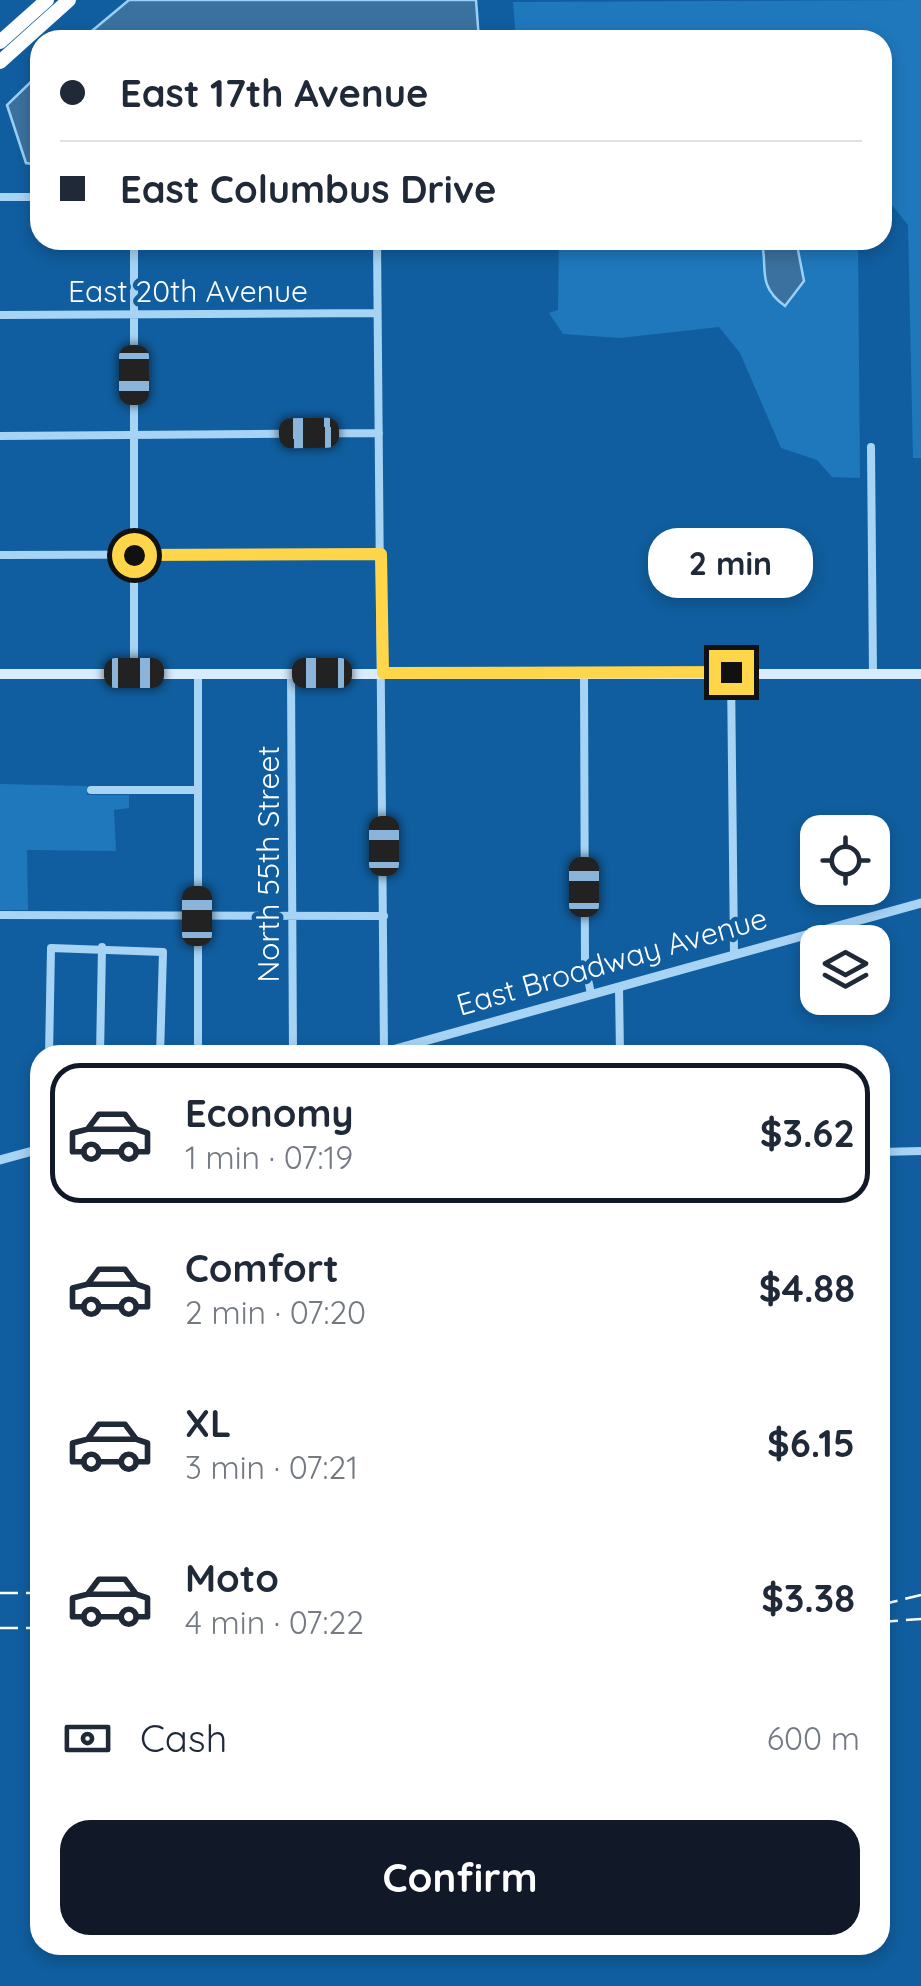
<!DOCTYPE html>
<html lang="en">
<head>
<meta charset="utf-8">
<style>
	body { margin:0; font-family:Quicksand,sans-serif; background:#f6f6f7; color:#1f2937; height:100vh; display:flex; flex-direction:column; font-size:38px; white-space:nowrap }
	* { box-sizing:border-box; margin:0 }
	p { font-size:32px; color:#747a83 }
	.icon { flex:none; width:55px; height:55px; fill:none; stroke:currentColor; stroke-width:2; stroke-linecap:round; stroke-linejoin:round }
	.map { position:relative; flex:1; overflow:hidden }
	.details { position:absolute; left:30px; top:1045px; width:860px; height:910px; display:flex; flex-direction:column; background:#fff; border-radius:30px; box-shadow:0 5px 15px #0003 }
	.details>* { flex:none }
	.banner { position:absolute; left:30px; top:30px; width:862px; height:220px; border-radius:30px; box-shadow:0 5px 15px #0003; display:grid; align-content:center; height:220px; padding:0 30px; background:#fff }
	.controls { position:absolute; left:800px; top:815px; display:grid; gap:20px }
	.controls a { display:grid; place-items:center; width:90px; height:90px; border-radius:20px; background:#fff; box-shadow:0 5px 15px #0003; font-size:50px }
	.end { position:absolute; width:45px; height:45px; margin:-22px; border:12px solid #ffd54a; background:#111; box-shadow:0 0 0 5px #111 }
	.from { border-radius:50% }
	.bubble { position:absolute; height:70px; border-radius:30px; background:#fff; box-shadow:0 5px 15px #0003; font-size:32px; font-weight:800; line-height:70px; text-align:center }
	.car { position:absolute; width:30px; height:60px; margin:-30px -15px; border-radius:12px; box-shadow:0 0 8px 2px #0007; background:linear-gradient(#222 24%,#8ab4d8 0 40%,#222 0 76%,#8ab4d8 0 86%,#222 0) }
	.banner b { display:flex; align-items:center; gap:35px; height:95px; font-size:38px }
	.banner b+b { border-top:2px solid #e0e1e3 }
	.banner i { width:25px; height:25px; background:#1f2937 }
	ul { padding:18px 0 0; list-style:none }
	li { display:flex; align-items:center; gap:30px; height:140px; margin:0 20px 15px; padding:0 10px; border:5px solid transparent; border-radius:30px }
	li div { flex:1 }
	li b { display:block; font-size:38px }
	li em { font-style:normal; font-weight:800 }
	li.selected { border-color:#111827 }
	li>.icon { width:90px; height:90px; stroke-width:1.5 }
	.pay { display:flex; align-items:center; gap:25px; height:110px; padding:0 30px; font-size:38px }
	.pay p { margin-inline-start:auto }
	.action { display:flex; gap:20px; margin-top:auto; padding:20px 30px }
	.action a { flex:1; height:115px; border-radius:30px; background:#111827; color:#fff; font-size:40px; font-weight:800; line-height:115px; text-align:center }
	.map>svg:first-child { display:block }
	.green { fill:#1f78bc }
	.water { fill:#3a719f; stroke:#99d0f8; stroke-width:2.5 }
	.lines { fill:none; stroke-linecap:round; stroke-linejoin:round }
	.minor { stroke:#a7d3f5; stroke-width:8 }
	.tertiary { stroke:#a7d3f5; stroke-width:9 }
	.secondary { stroke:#d8ecfe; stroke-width:10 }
	.motorway { stroke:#fff; stroke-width:14 }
	.rail { stroke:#fff; stroke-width:2.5; stroke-dasharray:18 8; stroke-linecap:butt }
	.route { stroke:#ffd54a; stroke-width:12 }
	.labels { text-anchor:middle; stroke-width:9; stroke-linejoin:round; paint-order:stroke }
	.street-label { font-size:30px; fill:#fff; stroke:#105e9f }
</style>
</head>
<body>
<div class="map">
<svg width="921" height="1986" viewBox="0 0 921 1986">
	<rect width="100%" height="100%" fill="#105e9f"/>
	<!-- green -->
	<path class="green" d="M921,0V458H913L908,225L883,194L882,40H516L513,2Z
		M559,240H761L770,294L788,305L804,281L796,240H858L860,478L832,477L817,460L781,448L740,353L719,327L620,338L563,334L549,313L558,310Z
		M0,784L87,786V795H129V808L114,810L116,851L27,850L28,910H0Z"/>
	<!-- water -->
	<path class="water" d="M129,0H476L479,40H81Z
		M40,73V165L26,163L7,105Z
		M761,240H796L804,281L785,306C755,285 769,265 761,240Z"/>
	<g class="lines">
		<!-- minor -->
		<path class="minor" d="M0,197H40
			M377,240L384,1052
			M0,315L377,313
			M0,436L379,433
			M871,447L873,674
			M0,555L381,554
			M731,672L734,953
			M134,673V240
			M291,673L293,1055
			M584,673L585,964L591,994
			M91,790H198
			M0,915L384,916
			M619,987L620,1055
			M49,1055L51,948L163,952L160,1055
			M100,1055L102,947
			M198,1055V673
			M880,1152L921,1151"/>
		<!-- tertiary -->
		<path class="tertiary" d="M374,1055L921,903
			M0,1160L40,1149"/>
		<!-- secondary -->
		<path class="secondary" d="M0,674H921"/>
		<!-- motorway -->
		<path class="motorway" d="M0,42L47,0
			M0,62L69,0"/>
		<!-- rail -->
		<path class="rail" d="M0,1593H40
			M880,1605L921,1595
			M880,1622L921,1619
			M0,1628H40"/>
	</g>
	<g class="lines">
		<!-- route -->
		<path class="route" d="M134,555L381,554L383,673L731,672"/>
	</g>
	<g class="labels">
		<!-- street labels -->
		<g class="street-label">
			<text x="188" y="302">East 20th Avenue</text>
			<text transform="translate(269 864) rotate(-90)" y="10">North 55th Street</text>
			<text transform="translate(612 962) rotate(-16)" y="10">East Broadway Avenue</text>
		</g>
	</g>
</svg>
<div class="controls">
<a><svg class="icon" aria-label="locate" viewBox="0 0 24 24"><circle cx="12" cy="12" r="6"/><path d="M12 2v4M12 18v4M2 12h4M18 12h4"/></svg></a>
<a><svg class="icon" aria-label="layers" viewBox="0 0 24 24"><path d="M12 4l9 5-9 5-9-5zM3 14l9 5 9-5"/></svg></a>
</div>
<i class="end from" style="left:134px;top:555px"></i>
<i class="end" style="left:731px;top:672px"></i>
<div class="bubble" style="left:648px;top:528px;width:165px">2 min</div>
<i class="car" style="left:134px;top:375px;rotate:180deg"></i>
<i class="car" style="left:309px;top:433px;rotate:269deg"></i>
<i class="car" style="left:134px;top:673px;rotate:90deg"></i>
<i class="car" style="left:322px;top:673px;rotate:270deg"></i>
<i class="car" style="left:384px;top:846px;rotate:0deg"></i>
<i class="car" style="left:584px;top:887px;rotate:0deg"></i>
<i class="car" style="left:197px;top:916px;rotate:0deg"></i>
<div class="banner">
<b><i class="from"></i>East 17th Avenue</b>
<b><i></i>East Columbus Drive</b>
</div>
<section class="details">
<ul>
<li class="selected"><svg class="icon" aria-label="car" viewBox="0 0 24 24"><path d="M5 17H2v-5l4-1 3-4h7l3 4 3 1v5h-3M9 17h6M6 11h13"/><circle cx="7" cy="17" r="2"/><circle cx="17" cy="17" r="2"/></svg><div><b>Economy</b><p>1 min · 07:19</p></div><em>$3.62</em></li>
<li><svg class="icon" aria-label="car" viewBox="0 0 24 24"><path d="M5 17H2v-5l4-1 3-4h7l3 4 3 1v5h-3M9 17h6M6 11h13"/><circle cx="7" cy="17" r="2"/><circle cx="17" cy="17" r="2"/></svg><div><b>Comfort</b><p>2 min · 07:20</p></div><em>$4.88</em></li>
<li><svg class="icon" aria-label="car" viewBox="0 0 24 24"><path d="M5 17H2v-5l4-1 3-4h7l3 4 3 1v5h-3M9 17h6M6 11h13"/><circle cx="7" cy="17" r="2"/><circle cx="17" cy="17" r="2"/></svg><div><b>XL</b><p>3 min · 07:21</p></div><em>$6.15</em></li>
<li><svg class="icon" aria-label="car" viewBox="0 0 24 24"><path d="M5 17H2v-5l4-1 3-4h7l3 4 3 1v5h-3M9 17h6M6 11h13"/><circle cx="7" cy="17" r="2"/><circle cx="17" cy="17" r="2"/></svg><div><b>Moto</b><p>4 min · 07:22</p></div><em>$3.38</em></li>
</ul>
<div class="pay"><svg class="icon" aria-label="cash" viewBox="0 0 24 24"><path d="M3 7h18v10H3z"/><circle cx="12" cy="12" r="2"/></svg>Cash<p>600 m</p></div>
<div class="action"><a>Confirm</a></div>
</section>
</div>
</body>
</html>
